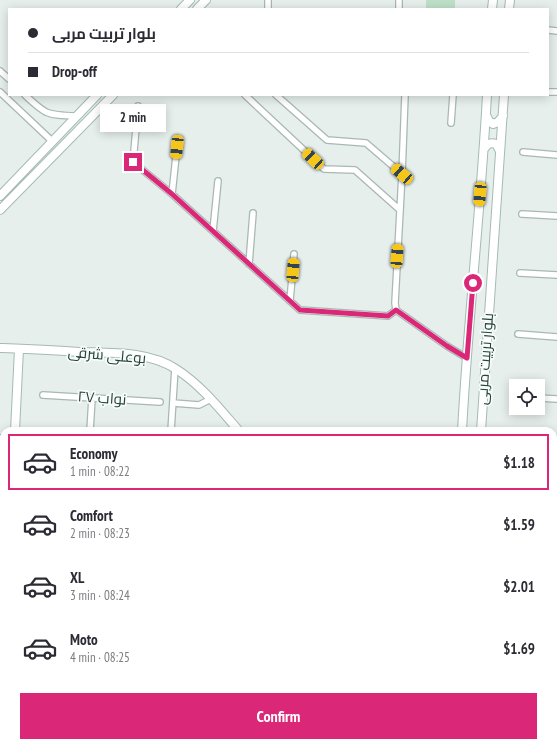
<!DOCTYPE html>
<html lang="en">
<head>
<meta charset="utf-8">
<style>
	body { margin:0; font-family:"PT Sans Narrow",Cairo,sans-serif; background:#f7f7f7; color:#2b2b33; height:100vh; display:flex; flex-direction:column; font-size:15px; white-space:nowrap }
	* { box-sizing:border-box; margin:0 }
	p { font-size:13px; color:#7c7c81 }
	.icon { flex:none; width:22px; height:22px; fill:none; stroke:currentColor; stroke-width:2; stroke-linecap:round; stroke-linejoin:round }
	.map { position:relative; flex:1; overflow:hidden }
	.panel { position:absolute; left:0px; top:427px; width:557px; height:320px; display:flex; flex-direction:column; background:#fff; border-radius:12px 12px 0 0; box-shadow:0 2px 10px #0003 }
	.panel>* { flex:none }
	.guide { position:absolute; left:8px; top:8px; width:541px; height:88px; border-radius:0px; box-shadow:0 2px 10px #0003; display:grid; align-content:center; height:88px; padding:0 20px; background:#fff }
	.controls { position:absolute; left:509px; top:379px; display:grid; gap:8px }
	.controls a { display:grid; place-items:center; width:36px; height:36px; border-radius:0px; background:#fff; box-shadow:0 2px 10px #0003; font-size:20px }
	.end { position:absolute; width:18px; height:18px; margin:-9px; border:5px solid #db2777; background:#fff; box-shadow:0 0 0 2px #fff }
	.from { border-radius:50% }
	.bubble { position:absolute; height:28px; border-radius:0px; background:#fff; box-shadow:0 2px 10px #0003; font-size:13px; font-weight:700; line-height:28px; text-align:center }
	.car { position:absolute; width:12px; height:24px; margin:-12px -6px; border-radius:5px; box-shadow:0 0 3px 1px #0007; background:linear-gradient(#f5c518 24%,#345 0 40%,#f5c518 0 76%,#345 0 86%,#f5c518 0) }
	.guide b { display:flex; align-items:center; gap:14px; height:38px; font-size:15px }
	.guide b+b { border-top:1px solid #e1e1e2 }
	.guide i { width:10px; height:10px; background:#2b2b33 }
	ul { padding:7px 0 0; list-style:none }
	li { display:flex; align-items:center; gap:12px; height:56px; margin:0 8px 6px; padding:0 12px; border:2px solid transparent; border-radius:0px }
	li div { flex:1 }
	li b { display:block; font-size:15px }
	li em { font-style:normal; font-weight:700 }
	li.on { border-color:#db2777 }
	li>.icon { width:36px; height:36px; stroke-width:1.5 }
	.primary-button { display:flex; gap:8px; margin-top:auto; padding:8px 20px }
	.primary-button a { flex:1; height:46px; border-radius:0px; background:#db2777; color:#fff; font-size:16px; font-weight:700; line-height:46px; text-align:center }
	.map>svg:first-child { display:block }
	.pitch { fill:#bfe0c8 }
	.lines { fill:none; stroke-linecap:round; stroke-linejoin:round }
	.street-casing { stroke:#a8b8b2; stroke-width:8 }
	.secondary-casing { stroke:#a4bbb3; stroke-width:10 }
	.street { stroke:#fff; stroke-width:5.5 }
	.secondary { stroke:#fff; stroke-width:8 }
	.route { stroke:#db2777; stroke-width:5 }
	.labels { text-anchor:middle; stroke-width:3.5; stroke-linejoin:round; paint-order:stroke }
	.street-label { font-size:15px; fill:#24423a; stroke:#f7fbf9 }
</style>
</head>
<body>
<div class="map">
<svg width="557" height="747" viewBox="0 0 557 747">
	<rect width="100%" height="100%" fill="#e6efeb"/>
	<!-- pitch -->
	<path class="pitch" d="M426,0H455V9H426Z
		M144,743H189L188,747L144,746Z"/>
	<g class="lines">
		<!-- street casing -->
		<g class="street-casing">
			<path id="street" d="M399,0V9
				M268,9V0
				M548,30L557,31
				M0,71L9,79
				M0,92L53,142
				M548,92H557
				M25,95C46,115 47,115 76,116
				M245,95L324,169L355,170L400,210
				M276,95L327,140L366,143L402,174L395,303L396,310L447,346L467,358
				M138,106L133,162L172,194L300,310L388,316L396,310
				M451,123L453,95
				M523,152L557,155
				M402,174L405,95
				M172,194L177,147
				M522,214L557,216
				M213,231L218,181
				M249,264L253,213
				M520,273L557,275
				M290,301L294,254
				M518,334L557,337
				M43,395L160,402
				M538,398L557,399
				M173,403L199,405L211,399
				M90,431L92,398
				M171,431L175,368
				M0,438H4
				M553,460H557
				M553,522H557
				M0,574H4
				M553,656L557,661
				M0,709L4,710
				M553,722L557,721
				M68,747L69,743
				M141,747V743
				M195,747V743
				M275,747V743
				M283,747V743
				M360,747V743
				M496,747L505,743"/>
		</g>
		<!-- secondary casing -->
		<g class="secondary-casing">
			<path id="secondary" d="M181,9L190,0
				M197,9L206,0
				M492,9L493,0
				M509,9L510,0
				M486,115L489,121L493,124L498,122L503,116
				M484,149C487,144 490,142 496,144L500,151
				M0,196L97,95
				M0,210L113,95
				M0,348C26,349 53,350 79,352C112,353 148,351 176,369C201,385 220,409 239,431
				M15,431L19,349
				M462,431C468,319 481,207 487,95
				M481,431L504,95
				M553,567L557,563
				M553,585L557,581
				M553,607L557,604
				M0,644L4,585
				M429,747L430,743
				M448,747V743
				M460,747L461,743"/>
		</g>
		<!-- street -->
		<use href="#street" class="street"/>
		<!-- secondary -->
		<use href="#secondary" class="secondary"/>
	</g>
	<g class="lines">
		<!-- route -->
		<path class="route" d="M133,162L172,194L300,310L388,316L396,310L447,346L467,358L473,283"/>
	</g>
	<g class="labels">
		<!-- street labels -->
		<g class="street-label">
			<text transform="translate(107 355) rotate(5)" y="5">بوعلی شرقی</text>
			<text transform="translate(485 359) rotate(-86)" y="5">بلوار تربیت مربی</text>
			<text transform="translate(102 398) rotate(4)" y="5">نواب ۲۷</text>
		</g>
	</g>
</svg>
<div class="controls">
<a><svg class="icon" aria-label="locate" viewBox="0 0 24 24"><circle cx="12" cy="12" r="6"/><path d="M12 2v4M12 18v4M2 12h4M18 12h4"/></svg></a>
</div>
<i class="end from" style="left:473px;top:283px"></i>
<i class="end" style="left:133px;top:162px"></i>
<div class="bubble" style="left:100px;top:104px;width:66px">2 min</div>
<i class="car" style="left:177px;top:147px;rotate:186deg"></i>
<i class="car" style="left:313px;top:159px;rotate:313deg"></i>
<i class="car" style="left:402px;top:174px;rotate:311deg"></i>
<i class="car" style="left:480px;top:194px;rotate:185deg"></i>
<i class="car" style="left:397px;top:256px;rotate:4deg"></i>
<i class="car" style="left:293px;top:270px;rotate:5deg"></i>
<div class="guide">
<b><i class="from"></i>بلوار تربیت مربی</b>
<b><i></i>Drop-off</b>
</div>
<section class="panel">
<ul>
<li class="on"><svg class="icon" aria-label="car" viewBox="0 0 24 24"><path d="M5 17H2v-5l4-1 3-4h7l3 4 3 1v5h-3M9 17h6M6 11h13"/><circle cx="7" cy="17" r="2"/><circle cx="17" cy="17" r="2"/></svg><div><b>Economy</b><p>1 min · 08:22</p></div><em>$1.18</em></li>
<li><svg class="icon" aria-label="car" viewBox="0 0 24 24"><path d="M5 17H2v-5l4-1 3-4h7l3 4 3 1v5h-3M9 17h6M6 11h13"/><circle cx="7" cy="17" r="2"/><circle cx="17" cy="17" r="2"/></svg><div><b>Comfort</b><p>2 min · 08:23</p></div><em>$1.59</em></li>
<li><svg class="icon" aria-label="car" viewBox="0 0 24 24"><path d="M5 17H2v-5l4-1 3-4h7l3 4 3 1v5h-3M9 17h6M6 11h13"/><circle cx="7" cy="17" r="2"/><circle cx="17" cy="17" r="2"/></svg><div><b>XL</b><p>3 min · 08:24</p></div><em>$2.01</em></li>
<li><svg class="icon" aria-label="car" viewBox="0 0 24 24"><path d="M5 17H2v-5l4-1 3-4h7l3 4 3 1v5h-3M9 17h6M6 11h13"/><circle cx="7" cy="17" r="2"/><circle cx="17" cy="17" r="2"/></svg><div><b>Moto</b><p>4 min · 08:25</p></div><em>$1.69</em></li>
</ul>
<div class="primary-button"><a>Confirm</a></div>
</section>
</div>
</body>
</html>
